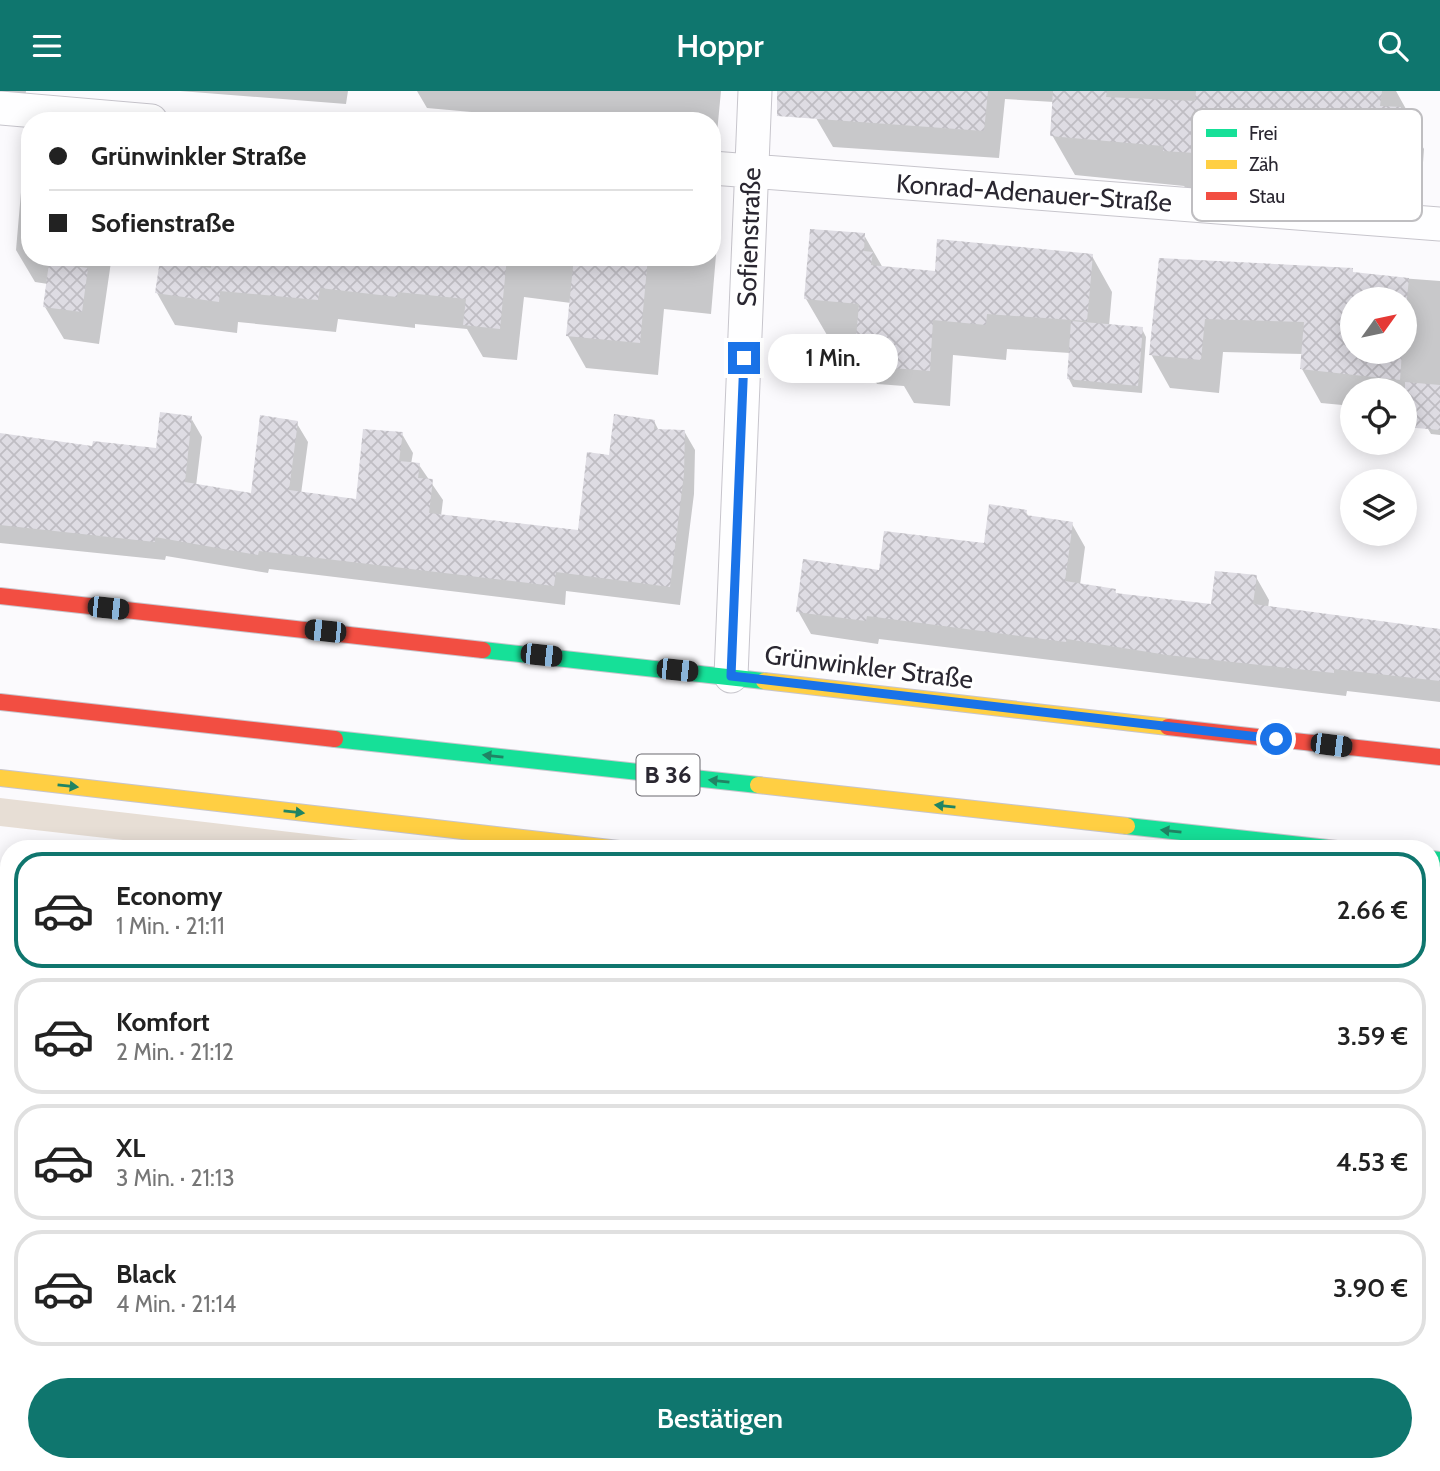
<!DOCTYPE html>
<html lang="de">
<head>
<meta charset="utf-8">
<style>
	body { margin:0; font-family:Cabin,sans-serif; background:#f2f2f2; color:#222; height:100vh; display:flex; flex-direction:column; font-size:26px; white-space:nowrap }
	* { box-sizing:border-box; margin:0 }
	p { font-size:23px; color:#767676 }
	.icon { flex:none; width:38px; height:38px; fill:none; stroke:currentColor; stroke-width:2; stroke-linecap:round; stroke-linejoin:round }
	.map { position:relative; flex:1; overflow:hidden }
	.drawer { position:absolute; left:0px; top:749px; width:1440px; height:632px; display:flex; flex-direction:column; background:#fff; border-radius:28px 28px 0 0; box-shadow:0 4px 18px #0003 }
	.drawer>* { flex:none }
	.banner { position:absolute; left:21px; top:21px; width:700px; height:154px; border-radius:28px; box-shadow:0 4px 18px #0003; display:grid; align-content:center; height:154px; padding:0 28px; background:#fff }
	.needle { width:46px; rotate:57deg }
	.tools { position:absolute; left:1340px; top:196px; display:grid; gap:14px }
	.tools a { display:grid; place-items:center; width:77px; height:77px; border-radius:50%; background:#fff; box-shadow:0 4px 18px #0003; font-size:35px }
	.end { position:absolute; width:32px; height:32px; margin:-16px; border:9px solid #1a73e8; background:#fff; box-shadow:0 0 0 4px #fff }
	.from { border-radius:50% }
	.bubble { position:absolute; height:49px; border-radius:24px; background:#fff; box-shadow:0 4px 18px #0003; font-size:23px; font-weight:600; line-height:49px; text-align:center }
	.car { position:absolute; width:21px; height:42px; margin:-21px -10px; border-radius:9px; box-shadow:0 0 5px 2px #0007; background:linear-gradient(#222 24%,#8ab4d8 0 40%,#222 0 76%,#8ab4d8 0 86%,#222 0) }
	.banner b { display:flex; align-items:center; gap:24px; height:66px; font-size:26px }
	.banner b+b { border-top:2px solid #e0e0e0 }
	.banner i { width:18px; height:18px; background:#222 }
	ul { padding:12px 0 0; list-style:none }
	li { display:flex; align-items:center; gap:21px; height:116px; margin:0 14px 10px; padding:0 14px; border:4px solid #e0e0e0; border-radius:28px }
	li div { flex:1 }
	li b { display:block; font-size:26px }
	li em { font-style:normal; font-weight:600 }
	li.active { border-color:#0f766e }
	li>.icon { width:63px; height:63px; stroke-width:1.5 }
	.cta { display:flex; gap:14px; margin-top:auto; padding:14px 28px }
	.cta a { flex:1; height:80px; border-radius:42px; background:#0f766e; color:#fff; font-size:28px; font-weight:600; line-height:80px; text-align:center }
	header { display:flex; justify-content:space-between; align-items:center; height:91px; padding:0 28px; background:#0f766e; color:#fff; font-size:32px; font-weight:600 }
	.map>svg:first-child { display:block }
	.grass { fill:#e7ded5 }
	.shadow { fill:#0003; fill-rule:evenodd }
	.building { fill:url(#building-cross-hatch) }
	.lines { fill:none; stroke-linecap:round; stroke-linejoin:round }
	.street-casing { stroke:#c7c5cc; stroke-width:35 }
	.fast-casing { stroke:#c7c5cc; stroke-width:18 }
	.slow-casing { stroke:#c7c5cc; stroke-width:18 }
	.jam-casing { stroke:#c7c5cc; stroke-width:18 }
	.street { stroke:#fefeff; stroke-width:33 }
	.fast { stroke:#16e098; stroke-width:16 }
	.slow { stroke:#ffcf43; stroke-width:16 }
	.jam { stroke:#f24e42; stroke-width:16 }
	.oneway { fill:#208464 }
	.route { stroke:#1a73e8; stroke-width:9 }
	.labels { text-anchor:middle; stroke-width:6; stroke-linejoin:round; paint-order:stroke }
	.shield { fill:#fff; stroke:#6a686f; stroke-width:2 }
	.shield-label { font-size:24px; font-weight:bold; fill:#2a2731 }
	.street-label { font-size:26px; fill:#2a2731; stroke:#fff }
	.key { fill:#fff; stroke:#bfbec1; stroke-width:2 }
	.key-label { font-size:19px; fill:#2a2731 }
</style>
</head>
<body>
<header><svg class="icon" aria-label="menu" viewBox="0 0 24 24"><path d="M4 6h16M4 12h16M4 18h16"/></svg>Hoppr<svg class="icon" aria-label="search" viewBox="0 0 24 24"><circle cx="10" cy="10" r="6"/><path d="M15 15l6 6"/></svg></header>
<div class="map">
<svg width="1440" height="1380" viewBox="0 0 1440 1380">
	<defs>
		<pattern id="building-cross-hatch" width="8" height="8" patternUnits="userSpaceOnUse" patternTransform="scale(1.75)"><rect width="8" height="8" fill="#dedce3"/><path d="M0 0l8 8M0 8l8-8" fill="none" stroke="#bfbdc3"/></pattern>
	</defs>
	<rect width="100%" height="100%" fill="#fbfafd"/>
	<!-- grass -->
	<path class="grass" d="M0,707L435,758H202L0,735Z
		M415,1372H538V1380H415Z"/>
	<!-- shadow -->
	<path class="shadow" d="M0,0H26L25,9L0,7Z
		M180,0H348L346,13Z
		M417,0H721L717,42H712V30H663L585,21L584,30H572L427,17Z
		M818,0H1396L1406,18L1405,26L1424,58L1420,113L1233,96V102L1188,100L1184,95L1075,84L1052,44L1054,11L1005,8L999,67L833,56L816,27Z
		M23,78L30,79V166H712V157L716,164L711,223L664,218L658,284L586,277L568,245L571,212L524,206L517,269L483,266L467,238L415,233V237L338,228L336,241L238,231L237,242L175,234L157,202L161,175L111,171L99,253L64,248L45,216L48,193L35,191L16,159Z
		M864,144L883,177L936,182L1092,165L1112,201L1109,235L1142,238L1146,246L1142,302L1073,296L1069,288L1070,262L1007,258L1006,269L953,264L950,315L914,312L904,295L877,293L857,257L858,246L827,244L806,208Z
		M1160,169L1440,190V344L1431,343L1405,299H1353V315L1321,312L1302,278L1303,263L1223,261L1219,302L1170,297L1151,263ZM1353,208H1405V261H1353Z
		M191,327L202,346L196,395L252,404L296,331L308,351L301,403L358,410L402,343L413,362L411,373L419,374L443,409L441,425L579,440L611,366L654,330L659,340H684L695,359L694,403L680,514L566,500L565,514L269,478L268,482L166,465L165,469L0,452V343L94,357L157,359Z
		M1025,420L1029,426L1072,433L1085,456L1080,494L1114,499L1117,504L1213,515L1256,486L1269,509L1268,517L1440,540V611L1347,600L1346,605L879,548L878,553L811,543L798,520L880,481L985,454Z"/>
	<!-- building -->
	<path class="building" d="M777,0H988L984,40L777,25Z
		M1053,0H1107L1106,6L1195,10L1196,0H1382L1380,15L1402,16L1398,74L1211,57V63L1163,60V55L1050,45Z
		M810,138L865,142L864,160L873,161L871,174L935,180L937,148L1093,163L1087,230L987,223L986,234L933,229L930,280L892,277L893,261L855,258L859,213L804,208Z
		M212,166H507L500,238L463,234L466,208L398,201L397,206L320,197L318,209L220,200L219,211L155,202L160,169L211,177Z
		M574,166H648L640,252L566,245Z
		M1159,167L1353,177V181L1409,187L1405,227V208H1353V261H1402L1400,289L1300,278L1304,231L1205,228L1201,269L1149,264Z
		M49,172L88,177L82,221L43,216Z
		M1071,230L1143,236L1138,295L1067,288Z
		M1405,291L1440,294V339L1405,336Z
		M160,321L192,325L185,391L251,402L260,324L298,330L289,399L356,408L363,338L403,341L399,370L420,372L418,387L433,388L429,422L578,439L587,361L609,364L614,323L655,329L654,338L685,339L684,383L670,496L556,481L554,495L259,460L258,464L155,446V451L0,434V342L92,355L93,350L156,357Z
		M989,413L1027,419L1026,424L1073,431L1065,490L1116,498L1115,502L1211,513L1215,480L1257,484L1253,513L1440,538V590L1334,578V582L1167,564L1067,548L1066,551L867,525L866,530L796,521L803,468L879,479L884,440L984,452Z"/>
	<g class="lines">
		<!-- street casing -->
		<g class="street-casing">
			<path id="street" d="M0,17L151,30
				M712,77L1440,133
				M731,585L755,0"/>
		</g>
		<!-- fast casing -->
		<g class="fast-casing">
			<path id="fast" d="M483,559L764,590
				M335,648L758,694
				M1127,735L1337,758
				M1432,768L1440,769
				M1432,850L1440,851"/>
		</g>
		<!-- slow casing -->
		<g class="slow-casing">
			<path id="slow" d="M764,590L1168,636
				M0,687L619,758
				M758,694L1127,735"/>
		</g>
		<!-- jam casing -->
		<g class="jam-casing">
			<path id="jam" d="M0,505L483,559
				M0,611L335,648
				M1168,636L1440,666"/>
		</g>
		<!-- street -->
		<use href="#street" class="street"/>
		<!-- fast -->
		<use href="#fast" class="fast"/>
		<!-- slow -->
		<use href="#slow" class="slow"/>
		<!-- jam -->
		<use href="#jam" class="jam"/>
	</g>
	<!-- one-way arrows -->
	<defs><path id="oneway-solid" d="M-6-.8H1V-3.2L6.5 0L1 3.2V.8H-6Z" transform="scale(1.75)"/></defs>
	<g class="oneway">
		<use href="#oneway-solid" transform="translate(493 665) rotate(-174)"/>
		<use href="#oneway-solid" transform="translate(719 690) rotate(-174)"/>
		<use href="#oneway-solid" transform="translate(68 695) rotate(6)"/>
		<use href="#oneway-solid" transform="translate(945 715) rotate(-174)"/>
		<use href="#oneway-solid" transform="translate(294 721) rotate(6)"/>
		<use href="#oneway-solid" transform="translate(1171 740) rotate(-174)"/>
	</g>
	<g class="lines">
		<!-- route -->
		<path class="route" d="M744,267L731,585L1276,648"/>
	</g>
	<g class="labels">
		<!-- shield labels -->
		<rect class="shield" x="636.5" y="663.5" width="63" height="41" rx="5"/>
		<g class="shield-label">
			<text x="668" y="692">B 36</text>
		</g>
		<!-- street labels -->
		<g class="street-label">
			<text transform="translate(1034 102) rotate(4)" y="9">Konrad-Adenauer-Straße</text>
			<text transform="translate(749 146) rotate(-88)" y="9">Sofienstraße</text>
			<text transform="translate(869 576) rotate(7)" y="9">Grünwinkler Straße</text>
		</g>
	</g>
	<!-- legend -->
	<rect x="1192" y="18" width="230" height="112" rx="10" class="key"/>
	<rect x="1206" y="38" width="31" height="8" fill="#16e098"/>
	<rect x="1206" y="69" width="31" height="9" fill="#ffcf43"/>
	<rect x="1206" y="101" width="31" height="8" fill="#f24e42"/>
	<g class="key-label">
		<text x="1249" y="49">Frei</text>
		<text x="1249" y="80">Zäh</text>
		<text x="1249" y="112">Stau</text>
	</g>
</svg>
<div class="tools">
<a><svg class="needle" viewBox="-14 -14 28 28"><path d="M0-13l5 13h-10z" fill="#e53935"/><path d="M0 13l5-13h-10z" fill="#767676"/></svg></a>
<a><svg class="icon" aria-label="locate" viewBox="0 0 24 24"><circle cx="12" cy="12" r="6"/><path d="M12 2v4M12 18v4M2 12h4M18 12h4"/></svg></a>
<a><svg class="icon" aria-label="layers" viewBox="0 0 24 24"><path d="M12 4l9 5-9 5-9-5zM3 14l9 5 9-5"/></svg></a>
</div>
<i class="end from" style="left:1276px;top:648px"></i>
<i class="end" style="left:744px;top:267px"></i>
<div class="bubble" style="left:768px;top:243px;width:130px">1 Min.</div>
<i class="car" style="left:108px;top:517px;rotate:96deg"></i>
<i class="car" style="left:325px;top:540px;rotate:276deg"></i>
<i class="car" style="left:541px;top:564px;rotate:96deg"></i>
<i class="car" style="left:677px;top:579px;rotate:96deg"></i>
<i class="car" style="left:1331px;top:654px;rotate:97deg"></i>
<div class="banner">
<b><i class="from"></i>Grünwinkler Straße</b>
<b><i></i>Sofienstraße</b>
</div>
<section class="drawer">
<ul>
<li class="active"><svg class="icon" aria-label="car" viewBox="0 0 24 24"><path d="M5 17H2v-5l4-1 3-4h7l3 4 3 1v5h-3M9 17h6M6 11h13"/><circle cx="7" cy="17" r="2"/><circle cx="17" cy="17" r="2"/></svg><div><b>Economy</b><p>1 Min. · 21:11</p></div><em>2.66 €</em></li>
<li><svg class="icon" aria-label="car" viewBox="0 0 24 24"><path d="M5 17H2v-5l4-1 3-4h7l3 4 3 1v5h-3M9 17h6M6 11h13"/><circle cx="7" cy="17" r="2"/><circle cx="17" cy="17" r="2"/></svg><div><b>Komfort</b><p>2 Min. · 21:12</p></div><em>3.59 €</em></li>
<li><svg class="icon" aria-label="car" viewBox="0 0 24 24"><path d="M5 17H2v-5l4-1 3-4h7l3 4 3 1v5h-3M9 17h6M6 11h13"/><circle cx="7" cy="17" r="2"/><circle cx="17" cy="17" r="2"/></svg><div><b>XL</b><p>3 Min. · 21:13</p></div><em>4.53 €</em></li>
<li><svg class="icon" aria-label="car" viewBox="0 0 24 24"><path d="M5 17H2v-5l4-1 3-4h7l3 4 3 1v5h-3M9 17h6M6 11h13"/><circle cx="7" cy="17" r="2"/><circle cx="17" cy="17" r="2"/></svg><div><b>Black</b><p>4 Min. · 21:14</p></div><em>3.90 €</em></li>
</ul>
<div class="cta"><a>Bestätigen</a></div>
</section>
</div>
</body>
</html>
